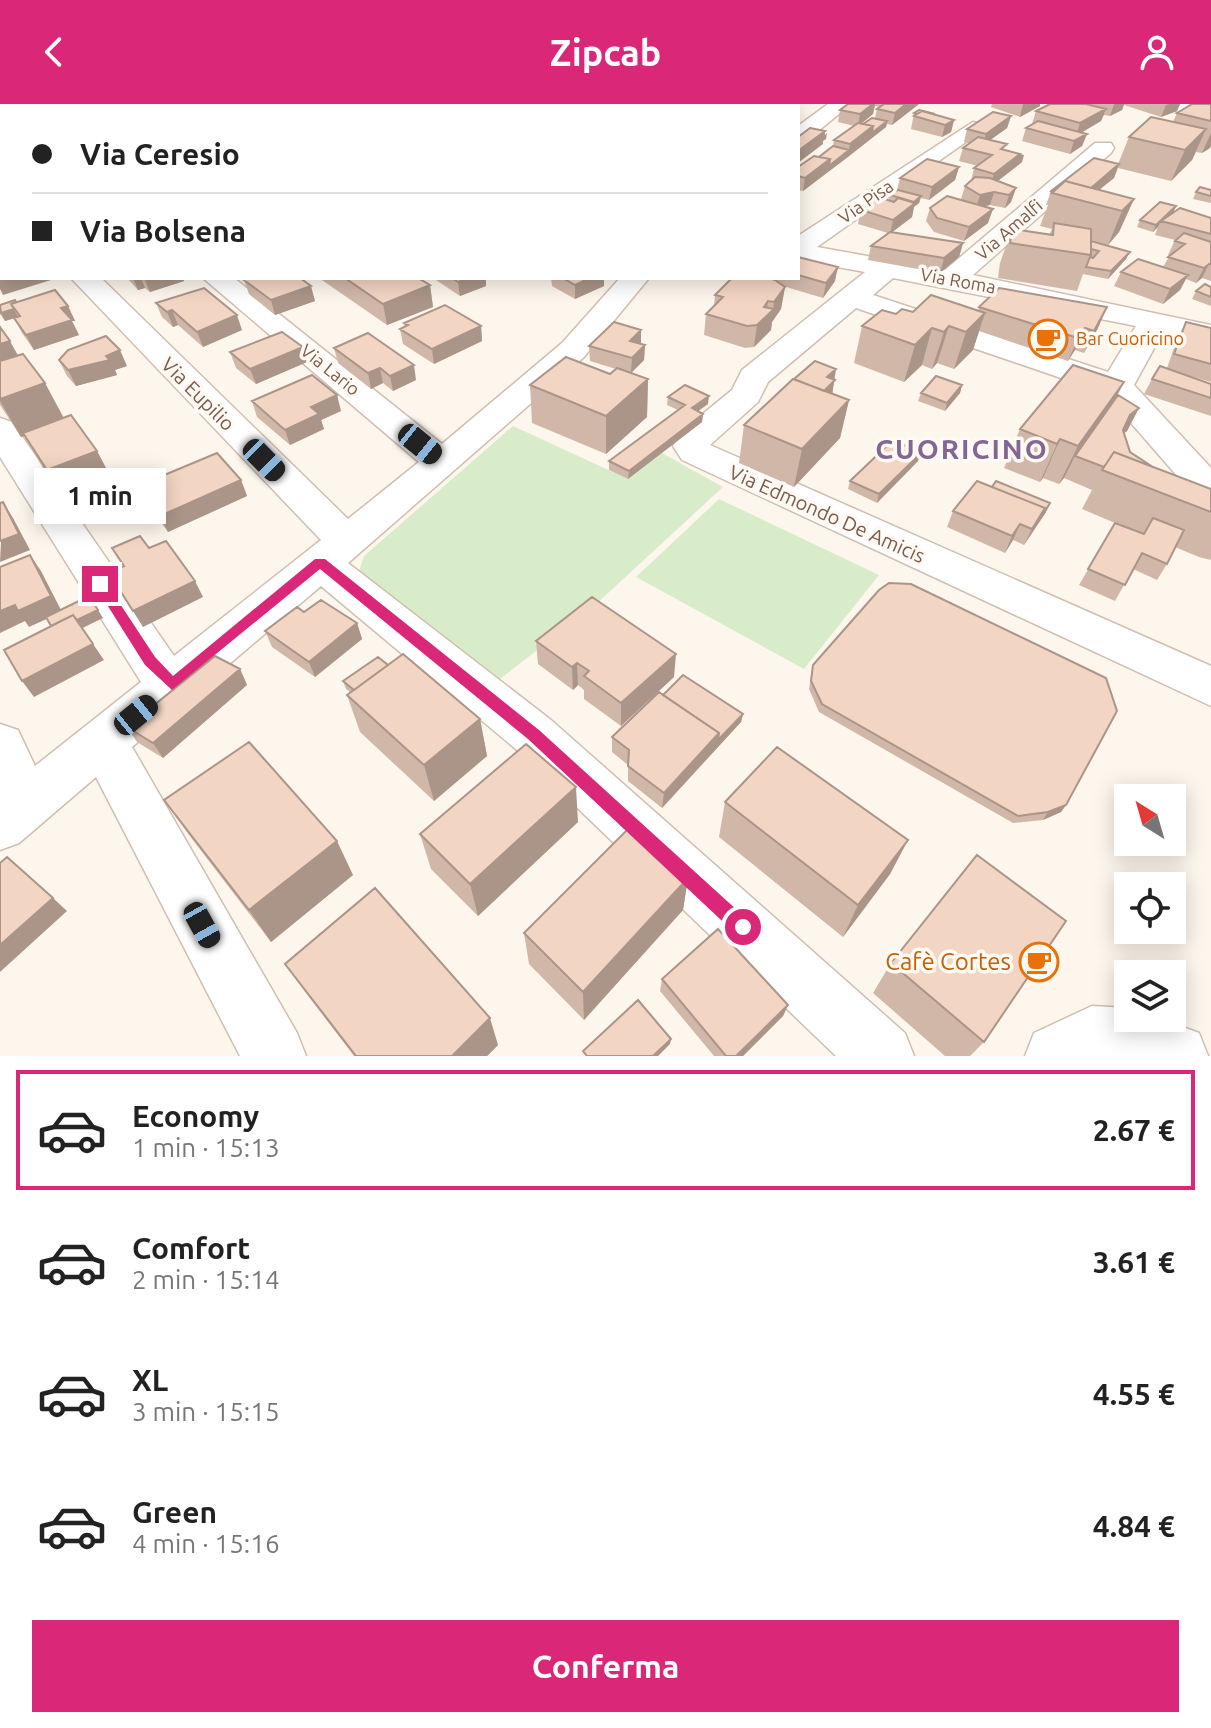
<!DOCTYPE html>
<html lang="it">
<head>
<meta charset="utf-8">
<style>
	body { margin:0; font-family:Ubuntu,sans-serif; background:#f2f2f2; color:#222; height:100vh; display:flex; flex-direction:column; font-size:30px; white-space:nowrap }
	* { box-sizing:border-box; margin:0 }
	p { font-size:26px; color:#767676 }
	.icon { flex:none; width:44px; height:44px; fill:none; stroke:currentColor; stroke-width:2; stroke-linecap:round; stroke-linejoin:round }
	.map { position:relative; height:952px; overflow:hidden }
	.side { display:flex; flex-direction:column; background:#fff; flex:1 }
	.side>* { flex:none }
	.banner { position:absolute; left:0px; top:0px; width:800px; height:176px; box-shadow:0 4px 20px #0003; display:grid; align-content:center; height:176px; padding:0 32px; background:#fff }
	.needle { width:52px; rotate:323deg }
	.buttons { position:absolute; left:1114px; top:680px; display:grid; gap:16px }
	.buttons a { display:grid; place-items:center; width:72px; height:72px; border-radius:0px; background:#fff; box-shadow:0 4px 20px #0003; font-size:40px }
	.end { position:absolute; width:36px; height:36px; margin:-18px; border:10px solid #db2777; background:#fff; box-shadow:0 0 0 4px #fff }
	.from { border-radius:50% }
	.bubble { position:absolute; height:56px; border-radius:0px; background:#fff; box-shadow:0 4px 20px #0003; font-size:26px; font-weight:700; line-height:56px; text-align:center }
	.car { position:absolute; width:24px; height:48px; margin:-24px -12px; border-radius:10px; box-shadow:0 0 6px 2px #0007; background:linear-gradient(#222 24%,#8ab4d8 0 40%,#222 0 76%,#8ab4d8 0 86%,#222 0) }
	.banner b { display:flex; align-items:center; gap:28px; height:76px; font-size:30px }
	.banner b+b { border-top:2px solid #e0e0e0 }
	.banner i { width:20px; height:20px; background:#222 }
	ul { padding:14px 0 0; list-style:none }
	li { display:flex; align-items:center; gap:24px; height:120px; margin:0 16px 12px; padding:0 16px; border:4px solid transparent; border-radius:0px }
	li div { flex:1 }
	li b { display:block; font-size:30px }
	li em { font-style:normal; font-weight:700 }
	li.selected { border-color:#db2777 }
	li>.icon { width:72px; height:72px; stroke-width:1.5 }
	.action { display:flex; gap:16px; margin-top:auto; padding:16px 32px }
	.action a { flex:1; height:92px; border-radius:0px; background:#db2777; color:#fff; font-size:32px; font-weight:700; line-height:92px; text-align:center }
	header { display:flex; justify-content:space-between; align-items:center; height:104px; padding:0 32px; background:#db2777; color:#fff; font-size:36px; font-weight:700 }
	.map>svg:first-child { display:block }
	.green { fill:#d8ecc9 }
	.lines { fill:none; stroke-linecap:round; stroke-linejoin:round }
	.minor-casing { stroke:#d1beb0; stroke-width:3 }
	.minor { fill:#fff; fill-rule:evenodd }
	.wall { fill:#d1b7a8; fill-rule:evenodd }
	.shaded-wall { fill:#aa9588 }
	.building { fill:#f3d5c3; stroke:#aa9588; stroke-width:2 }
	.route { fill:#db2777 }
	.labels { text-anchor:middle; stroke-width:7; stroke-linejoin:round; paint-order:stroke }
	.far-street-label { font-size:18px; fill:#7a5c4d; stroke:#fffaf3 }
	.far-food-label { font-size:18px; fill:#c56008; stroke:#fffaf3; text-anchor:start }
	.street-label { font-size:20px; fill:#7a5c4d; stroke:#fffaf3 }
	.near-food-label { font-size:24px; fill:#c56008; stroke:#fffaf3; text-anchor:end }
	.district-label { font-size:28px; font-weight:bold; letter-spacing:2px; fill:#846695; stroke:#fffaf3 }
</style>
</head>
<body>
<header><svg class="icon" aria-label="back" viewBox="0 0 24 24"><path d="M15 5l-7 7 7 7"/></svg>Zipcab<svg class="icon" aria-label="person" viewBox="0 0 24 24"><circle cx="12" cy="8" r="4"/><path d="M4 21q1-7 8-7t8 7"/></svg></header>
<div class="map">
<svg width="1211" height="952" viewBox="0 0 1211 952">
	<rect width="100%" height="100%" fill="#fdf6ec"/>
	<!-- green -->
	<path class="green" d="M513,322L628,375L662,349L723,383L594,502L496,578L359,467L364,452Z
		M719,395L879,471L804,565L636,473Z"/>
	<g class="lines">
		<!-- minor casing -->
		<g class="minor-casing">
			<path id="minor" d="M477,0H500L501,2H478Z
				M828,0H851L806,37L798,38V22Z
				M1162,0H1194L1211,5V17L1165,4Z
				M973,18L980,20L984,24L980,28L817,143L945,166L1095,39H1111L1114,44L1111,49L973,171L1211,221V239L1163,228L1134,281L1211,364V399L1198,396L1105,289L856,204L768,278L758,298L710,341L1211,562V602L682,356L673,342L682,327L732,286L742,266L865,168L798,156V132ZM893,174L1136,222L1108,268L873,191Z
				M0,79H2V95H0Z
				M71,174H101L348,415L419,358L203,174H234L442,340L562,239L620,174H649L584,253L348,459L551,616L905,929L914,952H836L517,646L321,482L132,643L297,929L306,952H240L96,673L19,739L0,746V620L18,626L35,662L141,578L0,353V314L12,318L174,552L321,436Z
				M1092,902L1128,904V914H1159L1199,929L1208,952H1025L1034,929Z"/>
		</g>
		<!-- minor -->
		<use href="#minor" class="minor"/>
	</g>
	<!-- wall -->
	<path class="wall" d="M196,0H229V1H197Z
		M426,0H480V2H428Z
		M633,0H706L698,2H633Z
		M743,0H786L785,2H714V1H742Z
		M848,0H919L892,21L887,20L886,23L803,87L798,86V63L819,53L833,42L834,36L854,22L838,18L840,6ZM875,2L880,3L877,5L875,14L863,20H861L873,10Z
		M992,0H1040V2L1020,13L991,3Z
		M1050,0H1180L1177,7L1161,13L1124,1L1122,6L1110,12L1104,11L1101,17L1081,28L1087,30L1082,42L1070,50L1022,37L1026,24L1033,20H1032L1036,7Z
		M1211,0V41L1210,44L1202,49L1196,48L1192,56L1171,77L1118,64L1114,74L1099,86L1134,95L1119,128L1108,141L1091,136V137L1126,155L1108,175L1083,170L1077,187L998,174L1000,159L1012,125L1049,131L1052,125L1040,122L1048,101H1046L1051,87L1118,60L1129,33L1173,18L1177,9Z
		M914,9L954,16L951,28L942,33L911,25Z
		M1011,12L1007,24L990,36L1022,58L998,77L1016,84L1011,98L1005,104L990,101L983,103L988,119L964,137L934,128L926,117L930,104L964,97L961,95L965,82L971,77L974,64L978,62L959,57L963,44L969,39L964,38L967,25Z
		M959,63L955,76L929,96L921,94L919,99L914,103L912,113L892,128L963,139L959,153L940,169L868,156L871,142L888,129L858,120L861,106L889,96L890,91L897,86L900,74Z
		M1211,86V99L1193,95L1196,88Z
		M1176,102L1173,109L1211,114V177L1202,174L1196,179L1186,175L1180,186L1163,200L1114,182L1121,168L1163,163L1170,151H1168L1175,136L1155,131L1158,123L1153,128L1137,123L1140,116Z
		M798,153L835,177L823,194L783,182L785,183L781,205L772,218L771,226L754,243L745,244L704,231L706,210L714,202L715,191L732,174H798Z
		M127,174H183L184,177L150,188L145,184L138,186Z
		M319,174H418L430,181L433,203L387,221Z
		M433,174H491L486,176V182L460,192Z
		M551,174H604V182L575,195L552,182Z
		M244,176L315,197L275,211L249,190Z
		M1211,183V202L1192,195L1196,187Z
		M16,198L68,202L75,217H72L79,231L34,246L22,229L14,214L18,213L5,217L0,210V201Z
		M156,199L242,226L203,243L178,221L173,223L162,213Z
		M979,203L1098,224L1084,249L1075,246L1068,257L979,227L973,246L954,265L937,259L932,265L922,261L904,278L854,259L862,222L896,210L913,208L978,207Z
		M1186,218L1211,224V278L1183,270L1211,280V312L1144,290L1152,275L1167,264L1178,233Z
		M404,219L481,222L482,237L434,260L403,240L400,225L405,223Z
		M0,223L18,251L45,279L64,314L97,347L117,385L70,405L45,368L25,332L21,333L0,301Z
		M641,226V240L645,241L644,256L631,269L648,275L647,313L606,350L532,319L530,281L610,270L616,265L590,257L589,242Z
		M334,244L416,276L393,287L383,279L371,285L338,259Z
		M230,248L307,258L256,280L236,264Z
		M59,256L127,262L115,266L117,271L76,282L67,272Z
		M834,276L832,290L849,296L840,334L794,383L739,359L744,321Z
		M962,281L960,289L945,307L918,297L921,289Z
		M1118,291L1139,304L1127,327L1124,329L1130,348L1153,363L1211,385V456L1199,453L1175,443L1167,460L1157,476L1133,465L1115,497L1079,481L1115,419L1082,405L1092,386L1064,374L1059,380L1043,374L1040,378L1004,364L1020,325Z
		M668,293L708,300L698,307L703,310L702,318L628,375L609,366V357L678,306L667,301Z
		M252,297L341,307L321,316L324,325L290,341L257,313Z
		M921,349L918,357L877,399L848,385L850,377Z
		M241,376L247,392L168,428L146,398L138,382Z
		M953,407L1046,408L1024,441L1013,436L1005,449L947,423Z
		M304,508L357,519L362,535L315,573L272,543L265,527Z
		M536,537L674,573L621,622L584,595V586L578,581L573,586L538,560Z
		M388,561L480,615L487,652L434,697L360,628L347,591L350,588L346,585L343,577Z
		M813,561L1066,701L1061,708L1043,716L1013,719L819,608L809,585Z
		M240,565L247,581L163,654L137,638L127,623Z
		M663,591L743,610L741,618L662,704L628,677V661L612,648V633Z
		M164,696L353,771L271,838L189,731Z
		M725,698L908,736L890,770L843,833L719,733Z
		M578,718L478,812L431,765L420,730Z
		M688,774L683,806L584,916L529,860L524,829Z
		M891,859L984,938L970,952H945L873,889Z
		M285,860L498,941L487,952H354L306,889Z
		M662,875L788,901L783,912L743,952H714L660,887Z"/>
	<!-- shaded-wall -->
	<path class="shaded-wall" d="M33,0H44V2H32Z
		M74,0H105L106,2H75Z
		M163,0H181L182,2H147Z
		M309,0H335V2H293Z
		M451,0H480V2H451Z
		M661,0H706L698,2H654Z
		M761,0H786L785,2H761Z
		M873,0H875L873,10L858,22L860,10Z
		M906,0H919L892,21L895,9Z
		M1023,0H1040V2L1020,13Z
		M1114,0H1124L1122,6L1110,12Z
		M1169,0H1180L1177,7L1161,13L1166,1Z
		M1106,5L1101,17L1076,32L1080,19Z
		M1011,12L1007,24L982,42L986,30Z
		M954,16L951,28L942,33L945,21Z
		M887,17L886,23L848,53L850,40L873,22Z
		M1206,25L1192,56L1171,77L1185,46Z
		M825,27V31L827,29L826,35L823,37V40L798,59L799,47Z
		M1211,29V41L1210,44L1202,49Z
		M1087,30L1082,42L1070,50L1074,37Z
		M849,46L848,53L803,87L805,74L830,55Z
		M1020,50L1024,51L1022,58L990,83L994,70Z
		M1119,60L1114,74L1085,97L1077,95Z
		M959,63L955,76L929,96L932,83Z
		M1016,84L1011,98L1005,104L1009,91Z
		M994,88L990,101L976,104L980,91Z
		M921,92L919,99L914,103L912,113L890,130L893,116Z
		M1134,95L1119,128L1108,141L1122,107Z
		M1176,102L1173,109L1161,117L1158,123L1153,128L1156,121Z
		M993,105L988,119L964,137L969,123Z
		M2,109V163H0V110Z
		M963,139L959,153L940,169L944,154Z
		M1130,148L1126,155L1108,175L1111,167Z
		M1209,160L1202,174L1196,179L1204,164Z
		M838,163L835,177L823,194L826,179Z
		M1188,171L1180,186L1163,200L1170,185Z
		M4,174H50L51,176L3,191L0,185V175Z
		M133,174H141L145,184L138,186Z
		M144,174H183L184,177L150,188Z
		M468,174H491L486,176V182L460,192L458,178Z
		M590,174H604V182L575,195V181Z
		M430,181L433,203L387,221L383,200Z
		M311,182L315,197L275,211L271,196Z
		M785,183L781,205L772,218L771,226L754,243L757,221L764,203L768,197L766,213L773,206L774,198Z
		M68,202L75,217H72L79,231L34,246L26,231L61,204Z
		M1107,203L1098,224L1084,249L1094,227Z
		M14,205L18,213L5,217L1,209Z
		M172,206L178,221L173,223L167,208Z
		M985,209L973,246L954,265L966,228Z
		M237,211L242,226L203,243L197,228Z
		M481,222L482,237L434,260L432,245Z
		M949,222L937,259L932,265L944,228Z
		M932,224L922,261L904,278L915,241Z
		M1085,224L1075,246L1068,257L1078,234Z
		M641,226V241L630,237Z
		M10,237L18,252L0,258V240Z
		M645,241L644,256L631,269L632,254Z
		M303,243L307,258L256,280L250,265Z
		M120,246L127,262L115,266L117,271L76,282L68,266Z
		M414,261L416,276L393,287L390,272Z
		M380,264L383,279L371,285L368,269Z
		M836,265L832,292L818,305L827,273Z
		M648,275L647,313L606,350V312Z
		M1124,278L1105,316L1075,352L1064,374L1059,380L1078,342Z
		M45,279L65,317L21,333L0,297V295Z
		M962,281L960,289L945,307L947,299Z
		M337,291L341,307L321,316L324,325L290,341L285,326L311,303Z
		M709,292L708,300L691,312L692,304Z
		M849,296L840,334L794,383L802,345Z
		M1139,304L1127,327L1118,334L1130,311Z
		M703,310L702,318L628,375L629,367Z
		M1060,335L1043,374L1040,378L1057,340Z
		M97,347L117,385L70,405L47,366Z
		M921,349L918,357L877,399L879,390Z
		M241,376L247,392L168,428L160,412Z
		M3,398L13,414L30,446L0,458Z
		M1050,399L1046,408L1024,441L1032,425L1045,404Z
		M1020,420L1013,436L1005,449L1012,432Z
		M30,451L41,467L62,508L29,523L25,517L0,529V507Z
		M195,477L203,493L143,523L133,507Z
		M98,506L103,514L60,535L55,527Z
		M357,519L362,535L315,573L309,558Z
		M93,540L104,556L34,593L22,577Z
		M676,550L674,573L621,622V599Z
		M577,559L578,581L573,586L572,563Z
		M240,565L247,581L163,654L153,639Z
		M743,610L741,618L662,704L664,689L719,629Z
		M480,615L487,652L434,697L424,661Z
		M576,683L578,718L478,812L470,780Z
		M1066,701L1061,708L1043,716L1048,708Z
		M908,736L890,770L843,833L858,801Z
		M337,737L353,771L271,838L249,806Z
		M688,774L683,806L584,916L583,888Z
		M53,794L67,807L0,868V841Z
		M788,901L783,912L743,952H736Z
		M490,914L498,941L487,952H452Z
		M671,935L670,940L658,952H653Z"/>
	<!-- building -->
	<path class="building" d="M2,0H33L32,2H2V6H0Z
		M140,0H163L147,2H141Z
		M274,0H309L293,2H275Z
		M342,0H348L351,2H335Z
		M408,0H424L427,2H411Z
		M716,0H738L744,2H717L714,1Z
		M848,0H873L860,10L840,6Z
		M884,0H906L895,9L877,5Z
		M1050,0H1086L1106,5L1080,19L1036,7Z
		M1192,0H1211V17L1177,9Z
		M919,6L935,10L922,7L917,10L914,9Z
		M922,7L954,16L945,21L914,12Z
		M993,8L1011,12L986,30L967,25Z
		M1151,13L1206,25L1185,46L1129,33Z
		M872,14L887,17L872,29L873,22L863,20Z
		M1038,17L1087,30L1074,37L1026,24Z
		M858,19L873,22L850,40L834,36Z
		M810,24L825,27L798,47V33Z
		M978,33L1007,40L1001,45L1020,50L994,70L974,64L992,51L963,44Z
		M833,42L849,46L829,62L830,55L819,53Z
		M814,52L830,55L805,74L798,72V63Z
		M1094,54L1119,60L1091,84L1065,77L1053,88L1051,87Z
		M927,55L959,63L932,83L900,74Z
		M975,73L990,74L1016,84L1009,91L994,88L980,91L965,82Z
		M1065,77L1134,95L1122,107L1052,89Z
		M1200,83L1211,86V92L1196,88Z
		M898,86L921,92L914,98L890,91Z
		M947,92L993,105L969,123L937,114L930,104Z
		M879,93L894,98L898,94L915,99L893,116L861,106Z
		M1160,98L1176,102L1156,121L1140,116Z
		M0,99H2V123L0,124Z
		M1180,104L1211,114V130L1161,117Z
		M1054,119L1091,125V151L1010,139L1012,125L1053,131Z
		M890,128L963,139L944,154L871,142Z
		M1184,129L1211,138V160H1209L1204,164L1168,153L1185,140L1175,137Z
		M1091,137L1130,148L1111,167L1086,163L1090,153L1093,154L1099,147L1091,145Z
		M798,153L838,163L826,179L798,171Z
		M1138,155L1188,171L1170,185L1121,168Z
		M0,157H2V174H4L0,175Z
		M249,174H300L311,182L271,196L244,176Z
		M345,174H418L430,181L383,200Z
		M452,174H468L458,178Z
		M563,174H590L575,181Z
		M732,174H769L775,176L785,183L774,198L768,197L764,203L774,205L757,221L747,222L706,210L723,193L715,191Z
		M1205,180L1211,183V193L1196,187Z
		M204,184L237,211L197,228L172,206L167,208L156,199Z
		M999,184L1107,203L1094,227L1085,224L1078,234L979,203Z
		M55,186L68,202L61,204L72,216L26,231L14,214L20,212L11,200Z
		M931,191L985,209L966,228L949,222L944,228L932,224L915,241L862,222L882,206L896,210L902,205L913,208Z
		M15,196L16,198L11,200L14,205L1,209L0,201Z
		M445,201L481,222L432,245L400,225L408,221L404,219Z
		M614,218L641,226L630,237L645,241L632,254L589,242Z
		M1186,218L1211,224V260L1174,250Z
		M0,223L10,237L0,240Z
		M282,228L303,243L250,265L230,248Z
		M368,229L414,261L390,272L380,264L368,269L334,244Z
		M106,232L120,246L106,252L110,256L68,266L59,256L68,246Z
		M23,250L45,279L0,295V257Z
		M566,253L610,270L617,264L648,275L606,312L530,281Z
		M815,257L836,265L827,273L835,276L824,287L794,275Z
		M1073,261L1124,278L1078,342L1060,335L1057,340L1020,325Z
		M1160,262L1211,280V294L1152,275Z
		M312,271L337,291L311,303L319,310L285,326L252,297Z
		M936,272L962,281L947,299L921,289Z
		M793,275L849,296L802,345L744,321Z
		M685,281L709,292L692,304L703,310L629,367L609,357L685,301L668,293Z
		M1118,291L1139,304L1130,311L1123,326L1130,348L1153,363L1114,348L1104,363L1075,352Z
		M71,311L97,347L47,366L23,329Z
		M893,336L921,349L879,390L850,377Z
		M1114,348L1211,385V408L1102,366Z
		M217,349L241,376L160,412L138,382Z
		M977,377L1045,404L1032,425L1020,420L1012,432L953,407Z
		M996,377L1050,399L1042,412L1045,404L992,383Z
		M3,398L19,430L0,437V399Z
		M1153,414L1184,426L1167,460L1142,449L1125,481L1088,465L1115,419L1144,430Z
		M140,432L149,444L166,437L195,477L133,507L109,469L124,462L112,444Z
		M30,451L51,492L18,507L15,501L0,507V463Z
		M889,479L911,480L1106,574L1117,607L1066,701L1048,708L1018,712L822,600L811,577L813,561L879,486Z
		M89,492L98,506L77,516L73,511L51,522L46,513Z
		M592,493L676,550L621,599L584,572L589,567L577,559L572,563L536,537Z
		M321,496L357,519L309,558L265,527L297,503L304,508Z
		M73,511L93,540L22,577L4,546Z
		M403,550L480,615L424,661L347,591Z
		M215,552L240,565L153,639L127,623Z
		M378,553L388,561L354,586L343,577Z
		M683,571L743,610L718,636L719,629L663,591Z
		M659,588L719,629L664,689L628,662L629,646L612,633Z
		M249,638L337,737L249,806L164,696Z
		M526,640L576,683L470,780L420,730Z
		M777,643L908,736L858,801L725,698Z
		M629,724L688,774L583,888L524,829Z
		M977,751L1066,817L984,938L891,859Z
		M7,753L53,794L0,841V759Z
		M375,784L490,914L452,952H356L285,860Z
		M718,825L788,901L736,952H726L662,875Z
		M638,896L671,935L653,952H587L583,947Z"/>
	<!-- route -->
	<path class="route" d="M315,455H325L539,626L749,817V830H736L528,635L320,465L172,586L145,561L94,480L105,477L155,553L173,572Z"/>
	<!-- icons -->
	<defs>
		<g id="cafe-ring" transform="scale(2)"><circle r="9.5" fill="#fffaf3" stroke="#e8710a" stroke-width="1.5"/><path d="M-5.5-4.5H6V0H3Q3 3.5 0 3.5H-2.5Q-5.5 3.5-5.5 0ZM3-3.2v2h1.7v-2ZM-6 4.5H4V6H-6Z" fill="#e8710a"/></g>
	</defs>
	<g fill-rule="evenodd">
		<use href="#cafe-ring" x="1048" y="235"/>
		<use href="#cafe-ring" x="1039" y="858"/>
	</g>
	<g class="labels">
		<!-- far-street labels -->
		<g class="far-street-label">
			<text transform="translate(866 98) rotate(-35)" y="6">Via Pisa</text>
			<text transform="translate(1009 126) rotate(-41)" y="6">Via Amalfi</text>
			<text transform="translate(958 177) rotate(10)" y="6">Via Roma</text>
			<text transform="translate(330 266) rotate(39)" y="6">Via Lario</text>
		</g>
		<!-- far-food labels -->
		<g class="far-food-label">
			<text x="1076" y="241">Bar Cuoricino</text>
		</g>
		<!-- street labels -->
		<g class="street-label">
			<text transform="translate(198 290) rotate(45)" y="7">Via Eupilio</text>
			<text transform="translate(827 410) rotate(24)" y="7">Via Edmondo De Amicis</text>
		</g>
		<!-- near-food labels -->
		<g class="near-food-label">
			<text x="1011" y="866">Cafè Cortes</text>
		</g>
		<!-- district labels -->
		<g class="district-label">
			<text x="962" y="355">CUORICINO</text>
		</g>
	</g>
</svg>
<div class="buttons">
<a><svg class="needle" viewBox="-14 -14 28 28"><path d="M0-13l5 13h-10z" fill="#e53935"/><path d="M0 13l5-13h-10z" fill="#767676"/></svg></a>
<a><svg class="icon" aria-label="locate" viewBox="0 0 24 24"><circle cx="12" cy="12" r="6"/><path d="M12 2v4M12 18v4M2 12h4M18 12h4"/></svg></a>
<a><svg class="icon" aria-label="layers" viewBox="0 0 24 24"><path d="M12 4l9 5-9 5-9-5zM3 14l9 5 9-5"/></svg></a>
</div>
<i class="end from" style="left:743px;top:823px"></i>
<i class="end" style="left:100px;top:480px"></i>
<div class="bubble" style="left:34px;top:364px;width:132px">1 min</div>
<i class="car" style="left:420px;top:340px;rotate:129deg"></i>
<i class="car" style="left:264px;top:356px;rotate:135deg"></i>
<i class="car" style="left:136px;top:611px;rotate:51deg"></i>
<i class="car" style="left:202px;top:821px;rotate:151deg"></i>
<div class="banner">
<b><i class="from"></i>Via Ceresio</b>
<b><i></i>Via Bolsena</b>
</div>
</div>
<section class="side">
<ul>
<li class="selected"><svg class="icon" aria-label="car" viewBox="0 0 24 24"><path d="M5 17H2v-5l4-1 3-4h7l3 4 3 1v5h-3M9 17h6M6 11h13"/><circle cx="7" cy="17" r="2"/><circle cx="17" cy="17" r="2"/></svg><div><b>Economy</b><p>1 min · 15:13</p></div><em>2.67 €</em></li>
<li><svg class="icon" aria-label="car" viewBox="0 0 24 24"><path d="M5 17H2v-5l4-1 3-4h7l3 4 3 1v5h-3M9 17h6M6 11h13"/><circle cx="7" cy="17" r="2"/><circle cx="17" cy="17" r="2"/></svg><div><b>Comfort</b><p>2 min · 15:14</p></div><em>3.61 €</em></li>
<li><svg class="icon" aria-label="car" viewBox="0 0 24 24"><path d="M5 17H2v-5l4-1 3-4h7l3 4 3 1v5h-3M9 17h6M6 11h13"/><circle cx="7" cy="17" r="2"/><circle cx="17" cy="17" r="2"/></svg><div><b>XL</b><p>3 min · 15:15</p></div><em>4.55 €</em></li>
<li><svg class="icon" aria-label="car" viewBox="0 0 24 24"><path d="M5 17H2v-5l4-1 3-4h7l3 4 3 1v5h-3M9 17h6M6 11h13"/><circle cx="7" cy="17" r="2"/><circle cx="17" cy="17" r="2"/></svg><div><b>Green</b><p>4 min · 15:16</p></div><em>4.84 €</em></li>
</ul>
<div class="action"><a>Conferma</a></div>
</section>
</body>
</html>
